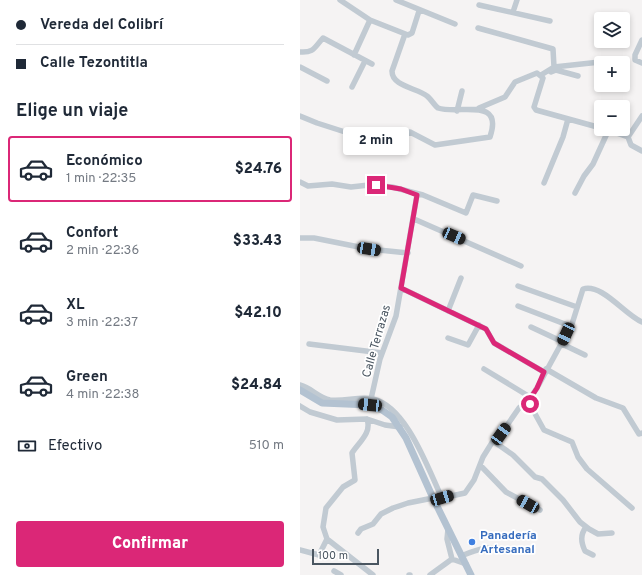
<!DOCTYPE html>
<html lang="es">
<head>
<meta charset="utf-8">
<style>
	body { margin:0; font-family:Overpass,sans-serif; background:#f6f6f7; color:#1f2937; height:100vh; display:flex; flex-direction:column; font-size:15px; white-space:nowrap }
	* { box-sizing:border-box; margin:0 }
	p { font-size:13px; color:#747a83 }
	.icon { flex:none; width:22px; height:22px; fill:none; stroke:currentColor; stroke-width:2; stroke-linecap:round; stroke-linejoin:round }
	.map { position:relative; flex:1; overflow:hidden }
	.panel { display:flex; flex-direction:column; background:#fff; width:300px }
	.panel>* { flex:none }
	.guide { display:grid; align-content:center; height:88px; padding:0 16px; background:#fff }
	.tools { position:absolute; left:294px; top:12px; display:grid; gap:8px }
	.tools a { display:grid; place-items:center; width:36px; height:36px; border-radius:4px; background:#fff; box-shadow:0 2px 6px #0003; font-size:20px }
	.scale { position:absolute; left:12px; bottom:10px; width:67px; box-sizing:border-box; padding-left:4px; border:2px solid #4a5661; border-top:0; font-size:11px; line-height:14px; white-space:nowrap; color:#4a5661; -webkit-text-stroke:3px #fff; paint-order:stroke }
	.end { position:absolute; width:18px; height:18px; margin:-9px; border:5px solid #db2777; background:#fff; box-shadow:0 0 0 2px #fff }
	.from { border-radius:50% }
	.bubble { position:absolute; height:28px; border-radius:4px; background:#fff; box-shadow:0 2px 6px #0003; font-size:13px; font-weight:800; line-height:28px; text-align:center }
	.car { position:absolute; width:12px; height:24px; margin:-12px -6px; border-radius:5px; box-shadow:0 0 3px 1px #0007; background:linear-gradient(#222 24%,#8ab4d8 0 40%,#222 0 76%,#8ab4d8 0 86%,#222 0) }
	.guide b { display:flex; align-items:center; gap:14px; height:38px; font-size:15px }
	.guide b+b { border-top:1px solid #e0e1e3 }
	.guide i { width:10px; height:10px; background:#1f2937 }
	ul { padding:0; list-style:none }
	li { display:flex; align-items:center; gap:12px; height:66px; margin:0 8px 6px; padding:0 8px; border:2px solid transparent; border-radius:4px }
	li div { flex:1 }
	li b { display:block; font-size:15px }
	li em { font-style:normal; font-weight:800 }
	li.current { border-color:#db2777 }
	li>.icon { width:36px; height:36px; stroke-width:1.5 }
	h2 { padding:0 16px; font-size:18px; line-height:48px }
	.pay { display:flex; align-items:center; gap:10px; height:44px; padding:0 16px; font-size:15px }
	.pay p { margin-inline-start:auto }
	.action { display:flex; gap:8px; margin-top:auto; padding:8px 16px }
	.action a { flex:1; height:46px; border-radius:4px; background:#db2777; color:#fff; font-size:16px; font-weight:800; line-height:46px; text-align:center }
	main { display:flex; flex:1; min-height:0 }
	.map>svg:first-child { display:block }
	.lines { fill:none; stroke-linecap:round; stroke-linejoin:round }
	.minor { stroke:#c1cad2; stroke-width:5.5 }
	.major { stroke:#b3c2d1; stroke-width:7 }
	.route { stroke:#db2777; stroke-width:5 }
	.shop-dot { fill:#3f7fe0; stroke:#fff; stroke-width:1.5 }
	.labels { text-anchor:middle; stroke-width:3.5; stroke-linejoin:round; paint-order:stroke }
	.street-label { font-size:12px; fill:#4a5661; stroke:#fff }
	.shop-label { font-size:12px; font-weight:bold; fill:#366cbe; stroke:#fff; text-anchor:start }
</style>
</head>
<body>
<main>
<section class="panel">
<div class="guide">
<b><i class="from"></i>Vereda del Colibrí</b>
<b><i></i>Calle Tezontitla</b>
</div>
<h2>Elige un viaje</h2>
<ul>
<li class="current"><svg class="icon" aria-label="car" viewBox="0 0 24 24"><path d="M5 17H2v-5l4-1 3-4h7l3 4 3 1v5h-3M9 17h6M6 11h13"/><circle cx="7" cy="17" r="2"/><circle cx="17" cy="17" r="2"/></svg><div><b>Económico</b><p>1 min · 22:35</p></div><em>$24.76</em></li>
<li><svg class="icon" aria-label="car" viewBox="0 0 24 24"><path d="M5 17H2v-5l4-1 3-4h7l3 4 3 1v5h-3M9 17h6M6 11h13"/><circle cx="7" cy="17" r="2"/><circle cx="17" cy="17" r="2"/></svg><div><b>Confort</b><p>2 min · 22:36</p></div><em>$33.43</em></li>
<li><svg class="icon" aria-label="car" viewBox="0 0 24 24"><path d="M5 17H2v-5l4-1 3-4h7l3 4 3 1v5h-3M9 17h6M6 11h13"/><circle cx="7" cy="17" r="2"/><circle cx="17" cy="17" r="2"/></svg><div><b>XL</b><p>3 min · 22:37</p></div><em>$42.10</em></li>
<li><svg class="icon" aria-label="car" viewBox="0 0 24 24"><path d="M5 17H2v-5l4-1 3-4h7l3 4 3 1v5h-3M9 17h6M6 11h13"/><circle cx="7" cy="17" r="2"/><circle cx="17" cy="17" r="2"/></svg><div><b>Green</b><p>4 min · 22:38</p></div><em>$24.84</em></li>
</ul>
<div class="pay"><svg class="icon" aria-label="cash" viewBox="0 0 24 24"><path d="M3 7h18v10H3z"/><circle cx="12" cy="12" r="2"/></svg>Efectivo<p>510 m</p></div>
<div class="action"><a>Confirmar</a></div>
</section>
<div class="map">
<svg width="342" height="575" viewBox="0 0 342 575">
	<rect width="100%" height="100%" fill="#f5f3f3"/>
	<g class="lines">
		<!-- minor -->
		<path class="minor" d="M40,0L70,20L108,35L112,33L119,11
			M96,0L155,24
			M179,5L250,21
			M213,12L217,0
			M178,28L253,49L254,67L241,75
			M342,40L335,55V60L342,63
			M0,52C14,53 14,48 23,38L72,64
			M54,55L70,20
			M0,67L27,81
			M254,67L300,62
			M251,72L256,70L278,76
			M52,87L65,61
			M317,107V106
			M179,108L205,97L215,82L237,73L243,78L234,107L236,110L301,128
			M157,111L162,91
			M0,116L17,123L70,140L77,141L110,132L135,145L190,137C204,96 159,115 138,108C134,105 131,99 127,96C118,88 92,87 92,71L105,34
			M305,129L328,137L331,145L342,151
			M328,137L342,116
			M0,182L8,186L32,184L51,187L69,185L92,187L123,195L166,213L173,195L197,201
			M244,183L263,137L268,119
			M275,193L284,176L293,164L309,129
			M114,219L221,266
			M0,238H14L69,249L108,253
			M218,286L277,307
			M101,288L186,329L194,343L244,372
			M218,306L270,326
			M148,311L161,278
			M231,327L263,342
			M148,338L168,345L179,325
			M9,344L82,353
			M262,344L285,355
			M184,369L230,397
			M246,369L296,398L323,408L339,434L342,433
			M0,385C10,387 19,398 30,400C44,402 59,396 73,399C107,407 128,469 142,498
			M71,399L80,359L96,316L117,195
			M228,401L244,430L272,442L278,457L287,469L332,508
			M0,406L10,412L37,420L67,419L85,425L100,427
			M67,419C72,433 59,442 52,453L55,480L43,487L26,508L23,527L27,539L73,575
			M193,441L213,455L235,477L242,479L263,500L280,522L289,529L298,534L312,533
			M180,465L206,492L240,510
			M286,527C280,535 281,542 285,551L293,555
			M58,533L61,529L73,524L81,514L93,508L108,503L133,498H142L165,493L174,480L183,457L193,441L201,434L219,408L228,401L237,388L272,324L283,289C302,283 325,315 342,322
			M0,550L19,555L27,539
			M161,556C176,550 190,544 206,551
			M152,559L166,564
			M34,571L41,575
			M109,575H110
			M130,575L152,559L147,539L148,529"/>
		<!-- major -->
		<path class="major" d="M0,390L22,403L70,405L82,410L92,417L106,438L133,498L171,575"/>
	</g>
	<g class="lines">
		<!-- route -->
		<path class="route" d="M76,185L101,189L117,195L101,288L186,329L194,343L244,372L237,388L228,402L230,404"/>
	</g>
	<!-- markers -->
	<circle class="shop-dot" cx="172" cy="542" r="4"/>
	<g class="labels">
		<!-- street labels -->
		<g class="street-label">
			<text transform="translate(76 341) rotate(-74)" y="4">Calle Terrazas</text>
		</g>
		<!-- shop labels -->
		<g class="shop-label">
			<text x="180" y="539">Panadería<tspan x="180" dy="14">Artesanal</tspan></text>
		</g>
	</g>
</svg>
<div class="tools">
<a><svg class="icon" aria-label="layers" viewBox="0 0 24 24"><path d="M12 4l9 5-9 5-9-5zM3 14l9 5 9-5"/></svg></a>
<a>+</a>
<a>−</a>
</div>
<div class="scale">100 m</div>
<i class="end from" style="left:230px;top:404px"></i>
<i class="end" style="left:76px;top:185px"></i>
<div class="bubble" style="left:43px;top:127px;width:66px">2 min</div>
<i class="car" style="left:154px;top:236px;rotate:113deg"></i>
<i class="car" style="left:69px;top:249px;rotate:99deg"></i>
<i class="car" style="left:266px;top:334px;rotate:205deg"></i>
<i class="car" style="left:70px;top:405px;rotate:276deg"></i>
<i class="car" style="left:201px;top:434px;rotate:36deg"></i>
<i class="car" style="left:142px;top:498px;rotate:74deg"></i>
<i class="car" style="left:228px;top:504px;rotate:299deg"></i>
</div>
</main>
</body>
</html>
